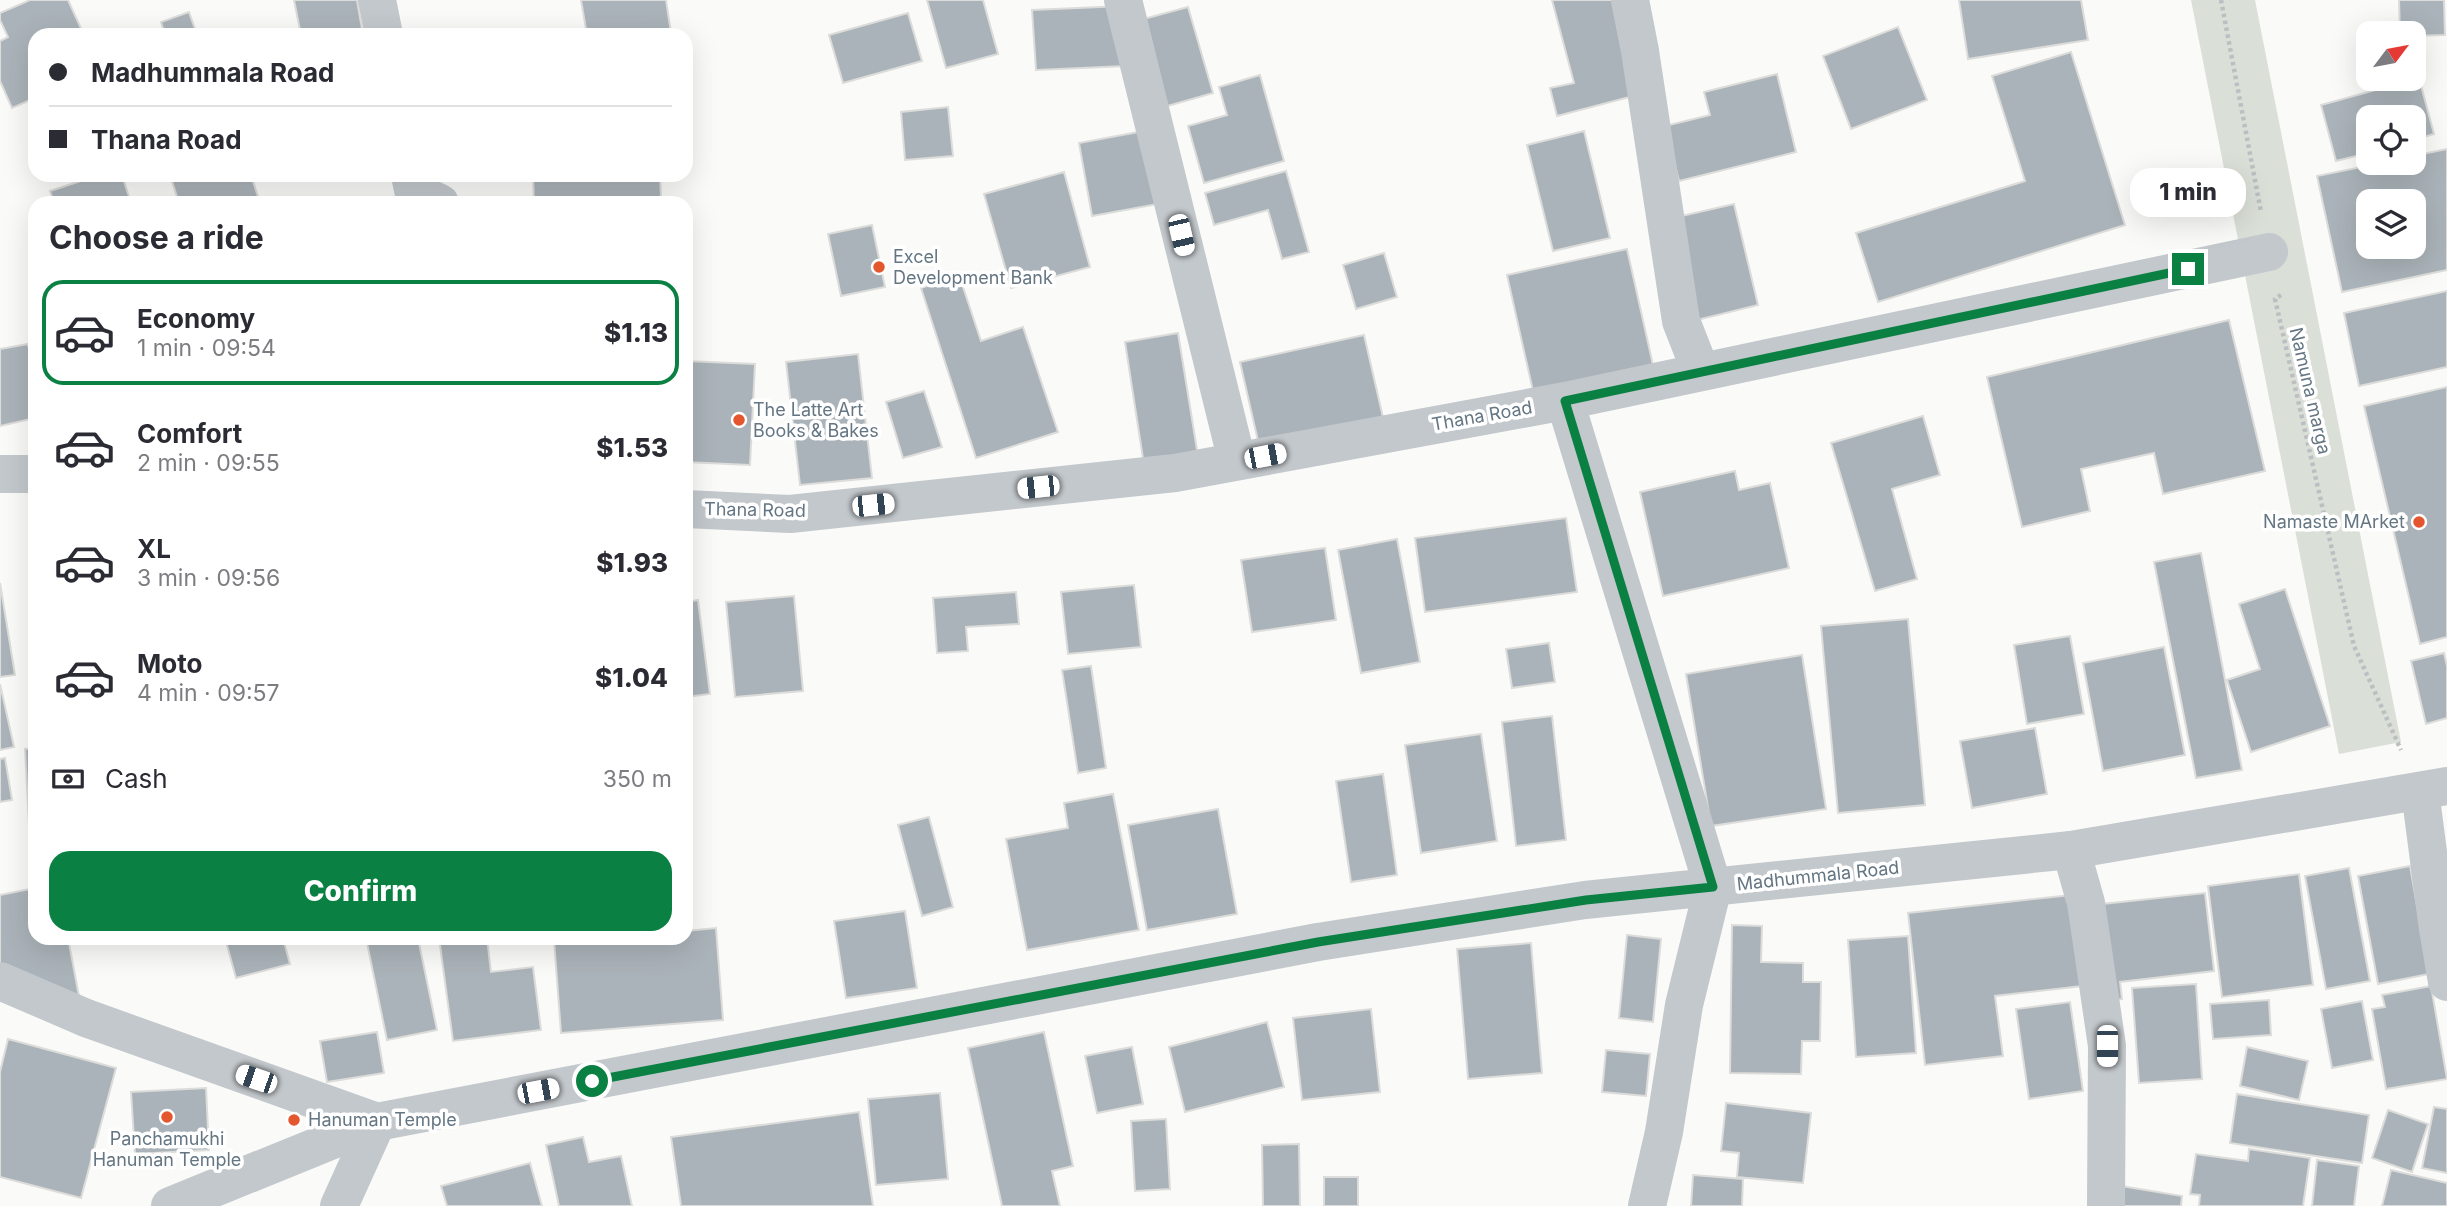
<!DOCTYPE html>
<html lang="en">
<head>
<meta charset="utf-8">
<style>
	body { margin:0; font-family:Inter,sans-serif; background:#f2f2f3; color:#2b2b33; height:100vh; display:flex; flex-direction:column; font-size:26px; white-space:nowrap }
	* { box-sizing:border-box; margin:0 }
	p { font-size:23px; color:#7c7c81 }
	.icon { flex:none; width:38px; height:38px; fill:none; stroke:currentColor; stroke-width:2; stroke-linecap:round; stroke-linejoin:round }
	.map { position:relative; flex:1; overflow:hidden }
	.side { position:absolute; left:28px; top:196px; width:665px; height:749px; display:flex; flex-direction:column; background:#fff; border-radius:21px; box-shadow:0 7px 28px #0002 }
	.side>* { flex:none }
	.top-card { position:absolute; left:28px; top:28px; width:665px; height:154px; border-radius:21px; box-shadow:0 7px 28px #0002; display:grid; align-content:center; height:154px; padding:0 21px; background:#fff }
	.needle { width:46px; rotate:58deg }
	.tools { position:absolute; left:2356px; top:21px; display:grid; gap:14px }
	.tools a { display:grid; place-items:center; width:70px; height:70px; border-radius:14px; background:#fff; box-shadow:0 7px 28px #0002; font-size:35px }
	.end { position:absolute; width:32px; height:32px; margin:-16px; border:9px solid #0b8043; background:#fff; box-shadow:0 0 0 4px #fff }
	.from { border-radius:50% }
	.bubble { position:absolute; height:49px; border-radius:21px; background:#fff; box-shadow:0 7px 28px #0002; font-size:23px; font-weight:800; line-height:49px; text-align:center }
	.car { position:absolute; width:21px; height:42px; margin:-21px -10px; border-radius:9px; box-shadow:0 0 5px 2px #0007; background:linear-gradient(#fff 24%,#345 0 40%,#fff 0 76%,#345 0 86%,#fff 0) }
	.top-card b { display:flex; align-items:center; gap:24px; height:66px; font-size:26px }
	.top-card b+b { border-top:2px solid #e1e1e2 }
	.top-card i { width:18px; height:18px; background:#2b2b33 }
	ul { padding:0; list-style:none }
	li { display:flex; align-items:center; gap:21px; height:105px; margin:0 14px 10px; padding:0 7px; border:4px solid transparent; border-radius:21px }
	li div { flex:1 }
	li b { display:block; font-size:26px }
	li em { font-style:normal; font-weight:800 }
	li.current { border-color:#0b8043 }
	li>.icon { width:63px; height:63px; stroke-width:1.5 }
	h2 { padding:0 21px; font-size:32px; line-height:84px }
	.pay { display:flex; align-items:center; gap:18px; height:77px; padding:0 21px; font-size:26px }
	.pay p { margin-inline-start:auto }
	.action { display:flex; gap:14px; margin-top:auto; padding:14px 21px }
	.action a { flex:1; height:80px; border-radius:21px; background:#0b8043; color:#fff; font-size:28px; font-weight:800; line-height:80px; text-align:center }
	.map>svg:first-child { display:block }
	.green { fill:#dadfd7 }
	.building { fill:#aab3b9; stroke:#dcdcda; stroke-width:2; fill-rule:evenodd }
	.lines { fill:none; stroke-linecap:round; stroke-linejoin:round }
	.path { stroke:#bbbfc2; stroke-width:4.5; stroke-dasharray:3.5 3.5; stroke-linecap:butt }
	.minor { stroke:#c3c8cc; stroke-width:38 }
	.tertiary { stroke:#c3c8cc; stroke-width:38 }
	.route { stroke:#0b8043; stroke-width:9 }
	.poi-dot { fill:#e4572e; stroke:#fff; stroke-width:2.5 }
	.labels { text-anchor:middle; stroke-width:7; stroke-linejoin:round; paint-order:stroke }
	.poi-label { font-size:18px; fill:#657683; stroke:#fff; text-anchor:start }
	.street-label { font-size:18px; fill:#657683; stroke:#fff }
</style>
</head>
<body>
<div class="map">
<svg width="2447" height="1206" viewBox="0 0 2447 1206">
	<rect width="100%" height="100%" fill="#fafaf8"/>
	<!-- green -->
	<path class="green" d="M2191,0H2255L2401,742L2339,754Z"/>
	<!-- building -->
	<path class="building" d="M30,0H68L84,35H35V98L12,108L0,81V41L8,37L0,20V13Z
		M294,0H357L363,35H301Z
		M581,0H666L671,33L659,35H587Z
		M927,0H983L998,54L946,68Z
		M1552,0H1617L1641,94L1557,116L1550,88L1574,83Z
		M1959,0H2081L2088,40L1968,59Z
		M2399,0H2444L2445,35L2413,36V33H2400Z
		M1123,6L1126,66L1036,70L1032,10Z
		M1188,7L1213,93L1164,107L1140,20Z
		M189,12L197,35H165L161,22Z
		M908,13L922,61L843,83L829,35Z
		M1898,27L1927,100L1851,129L1823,56Z
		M2071,52L2125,225L1878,302L1856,233L2025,181L1992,76Z
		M1777,74L1796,152L1679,181L1665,126L1710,115L1704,92Z
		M1260,75L1284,161L1204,183L1188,126L1227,115L1219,87Z
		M2419,78L2434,134L2413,140V117H2368V153L2336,161L2321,105Z
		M948,107L953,156L905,160L901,112Z
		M1144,131L1158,204L1092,216L1079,143Z
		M1584,131L1610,238L1553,251L1527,145Z
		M2447,149V270L2342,292L2317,176L2381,163H2413V156ZM2368,201H2413V247H2368Z
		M1286,171L1309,252L1282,259L1268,210L1214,225L1205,193Z
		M1064,172L1090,267L1011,288L984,194Z
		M99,175H122L131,203H54L50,191Z
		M179,175H251L260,203H179L171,178Z
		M533,175H660L661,198L534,203Z
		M1734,204L1758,305L1697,320L1673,218Z
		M872,225L885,287L841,296L828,234Z
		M1627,249L1653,365L1533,391L1507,275Z
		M1384,253L1397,297L1356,309L1343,265Z
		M959,275L981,341L1023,327L1058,432L976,458L921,288Z
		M2447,291V367L2359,386L2344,313Z
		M2229,320L2265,471L2163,494L2154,453L2081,469L2090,511L2022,527L1987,377Z
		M1178,333L1198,456L1144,465L1125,342Z
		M1364,335L1385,426L1261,454L1240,362Z
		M28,344L35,377V418L0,426V349Z
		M858,354L872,478L800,485L786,362Z
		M686,361L755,364L750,465L686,462Z
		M2447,387V637L2420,644L2364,406Z
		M924,391L942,447L903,458L886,402Z
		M1923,416L1940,475L1892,489L1917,579L1875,591L1831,443Z
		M1735,471L1739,490L1770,483L1789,568L1663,596L1640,492Z
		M1566,518L1577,592L1425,612L1415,538Z
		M1397,539L1420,662L1361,673L1338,550Z
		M1325,548L1336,620L1252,632L1241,560Z
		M2201,553L2242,770L2196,778L2154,562Z
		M0,583L15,675L0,677Z
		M1134,585L1141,647L1068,654L1061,592Z
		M2285,589L2330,726L2251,752L2227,680L2260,669L2239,604Z
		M1016,592L1019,624L966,627L968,651L937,653L933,598Z
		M794,596L803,691L735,697L726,602Z
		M698,600L710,694L686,697V602Z
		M1908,619L1925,805L1838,813L1821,626Z
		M2070,636L2084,714L2027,724L2014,645Z
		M1549,643L1555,682L1512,688L1506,649Z
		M2164,647L2185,755L2103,771L2083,663Z
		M2444,653L2447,666V718L2426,724L2411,661Z
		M1802,655L1826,809L1711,826L1686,674Z
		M1091,666L1106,768L1078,773L1062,670Z
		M0,684L14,747L0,750Z
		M1552,716L1566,840L1516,846L1502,722Z
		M2035,728L2047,794L1972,808L1960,741Z
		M1481,734L1497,841L1421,853L1405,745Z
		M35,748V823L29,824L25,749Z
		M5,758L12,800L0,802V759Z
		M1383,774L1397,875L1351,882L1336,781Z
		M1113,794L1139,930L1027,950L1006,839L1068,828L1064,803Z
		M1218,809L1237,914L1147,930L1128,825Z
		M929,817L953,907L922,916L898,825Z
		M2410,866L2429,974L2378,984L2358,876Z
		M2349,868L2370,981L2326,989L2305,876Z
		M2299,874L2313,985L2222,997L2208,886Z
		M35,888V938H68L82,1012L0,973V895Z
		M2205,893L2214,971L2120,982L2122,999L2103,1001L2093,905Z
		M2080,894L2091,985L1995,996L2003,1056L1925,1065L1908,913Z
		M905,911L917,988L846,998L834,921Z
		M1732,925L1762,926L1761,962L1803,963V982H1821L1820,1041H1802L1801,1074L1730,1073Z
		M716,928L723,1020L561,1033L554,940L586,938H686V931Z
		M1627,935L1661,939L1653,1022L1619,1018Z
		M1908,936L1916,1053L1856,1057L1848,940Z
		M225,938H283L290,964L236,978Z
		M366,938H418L437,1030L387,1040Z
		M439,938H487L491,972L533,967L541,1030L453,1041Z
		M1531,943L1542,1073L1468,1079L1457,949Z
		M2196,984L2202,1079L2139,1083L2132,988Z
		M2431,986L2447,1079L2386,1089L2372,1009L2385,1007L2382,995Z
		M2269,1000L2271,1035L2213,1039L2210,1004Z
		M2362,1001L2373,1060L2332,1068L2321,1009Z
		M2070,1002L2083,1091L2029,1099L2016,1009Z
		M1371,1009L1380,1092L1302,1100L1293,1018Z
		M1267,1022L1284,1087L1185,1112L1169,1047Z
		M377,1032L384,1073L327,1082L320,1041Z
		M1044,1032L1073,1166L1052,1171L1060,1206H1002L968,1048Z
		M8,1039L116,1068L81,1198L0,1177V1072Z
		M1132,1047L1143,1104L1097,1113L1085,1056Z
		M2247,1047L2308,1061L2299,1100L2240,1086Z
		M1606,1050L1650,1054L1646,1096L1602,1092Z
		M206,1088L209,1150L135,1154L131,1092Z
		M940,1093L948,1179L876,1185L868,1099Z
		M2237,1094L2369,1115L2362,1163L2230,1143Z
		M1726,1103L1811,1113L1803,1183L1737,1177L1739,1153L1721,1151Z
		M2434,1107L2447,1109V1173L2422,1168Z
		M2388,1110L2428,1124L2412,1172L2372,1158Z
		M859,1112L873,1206H681L671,1137Z
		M1166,1119L1170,1189L1135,1191L1131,1121Z
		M583,1137L589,1162L621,1156L632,1206H559L546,1145Z
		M1299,1144L1300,1206H1263L1262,1145Z
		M2249,1149L2310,1158L2303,1206H2199L2200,1195L2190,1194L2196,1154L2248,1161Z
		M2317,1160L2359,1166L2354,1206H2312Z
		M530,1163L542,1206H447L441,1186Z
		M2391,1170L2447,1183V1206H2382Z
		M1693,1175L1743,1179L1742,1206H1691Z
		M1324,1177H1358V1206H1324Z
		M2121,1186L2182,1196L2181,1206H2118Z"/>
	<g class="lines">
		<!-- path -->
		<path class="path" d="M2221,0L2261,212
			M2281,295L2275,299L2354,646L2401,750"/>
		<!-- minor -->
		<path class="minor" d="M377,0L384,35
			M1123,0L1237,461
			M1630,0L1640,51L1681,321L1701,372
			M410,175L413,190L440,203
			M1565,401L1713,887L1684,1005L1664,1132L1647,1206
			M0,474H35
			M686,509L790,514L1175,473L1565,401L2269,252
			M2420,791L2438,929L2447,982
			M2071,850L2086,903L2107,1046L2106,1206
			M0,981L86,1018L377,1122L339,1206"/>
		<!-- tertiary -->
		<path class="tertiary" d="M170,1206L377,1122L1318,942L1585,900L2071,850L2447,786"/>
	</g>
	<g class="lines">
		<!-- route -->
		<path class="route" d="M592,1081L1318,942L1586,900L1713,887L1565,401L2188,269"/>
	</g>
	<!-- markers -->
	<g class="poi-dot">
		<circle cx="879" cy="267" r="7"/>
		<circle cx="739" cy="420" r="7"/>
		<circle cx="2419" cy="522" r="7"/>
		<circle cx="167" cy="1117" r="7"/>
		<circle cx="294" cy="1120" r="7"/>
	</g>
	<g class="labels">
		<!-- poi labels -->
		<g class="poi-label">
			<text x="893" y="263">Excel<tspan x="893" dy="21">Development Bank</tspan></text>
			<text x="753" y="416">The Latte Art<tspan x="753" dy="21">Books &amp; Bakes</tspan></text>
			<text x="2405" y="528" text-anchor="end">Namaste MArket</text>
			<text x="308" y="1126">Hanuman Temple</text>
			<text x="167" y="1145" text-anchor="middle">Panchamukhi<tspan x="167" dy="21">Hanuman Temple</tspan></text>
		</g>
		<!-- street labels -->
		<g class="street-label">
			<text transform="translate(2310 391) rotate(77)" y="6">Namuna marga</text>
			<text transform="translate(1482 416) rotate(-10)" y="6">Thana Road</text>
			<text transform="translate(755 510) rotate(1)" y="6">Thana Road</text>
			<text transform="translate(1818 876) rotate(-6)" y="6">Madhummala Road</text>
		</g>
	</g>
</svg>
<div class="tools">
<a><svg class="needle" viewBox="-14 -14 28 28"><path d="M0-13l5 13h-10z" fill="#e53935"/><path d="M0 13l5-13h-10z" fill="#7c7c81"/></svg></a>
<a><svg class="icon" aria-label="locate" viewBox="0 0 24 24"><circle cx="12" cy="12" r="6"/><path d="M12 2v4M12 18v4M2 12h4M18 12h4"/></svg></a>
<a><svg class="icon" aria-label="layers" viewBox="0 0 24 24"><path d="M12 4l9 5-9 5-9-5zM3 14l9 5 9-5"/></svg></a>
</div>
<i class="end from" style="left:592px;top:1081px"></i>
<i class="end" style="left:2188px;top:269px"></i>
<div class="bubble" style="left:2130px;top:168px;width:116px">1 min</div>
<i class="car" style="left:1181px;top:235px;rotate:167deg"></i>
<i class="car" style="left:1265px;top:456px;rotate:79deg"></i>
<i class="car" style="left:1038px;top:487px;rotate:264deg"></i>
<i class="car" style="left:873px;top:505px;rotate:84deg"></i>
<i class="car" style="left:2107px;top:1046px;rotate:180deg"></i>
<i class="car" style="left:256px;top:1079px;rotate:289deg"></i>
<i class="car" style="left:538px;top:1091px;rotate:79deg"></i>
<div class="top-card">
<b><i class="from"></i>Madhummala Road</b>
<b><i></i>Thana Road</b>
</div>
<section class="side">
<h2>Choose a ride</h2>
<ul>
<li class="current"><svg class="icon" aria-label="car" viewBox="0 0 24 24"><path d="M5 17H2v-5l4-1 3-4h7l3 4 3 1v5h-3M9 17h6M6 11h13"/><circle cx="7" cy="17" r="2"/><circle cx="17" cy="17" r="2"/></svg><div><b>Economy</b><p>1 min · 09:54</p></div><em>$1.13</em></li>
<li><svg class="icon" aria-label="car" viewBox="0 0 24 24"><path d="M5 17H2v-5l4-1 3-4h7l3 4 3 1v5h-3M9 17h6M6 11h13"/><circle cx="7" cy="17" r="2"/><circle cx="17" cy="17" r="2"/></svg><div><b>Comfort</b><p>2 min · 09:55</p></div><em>$1.53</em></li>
<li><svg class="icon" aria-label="car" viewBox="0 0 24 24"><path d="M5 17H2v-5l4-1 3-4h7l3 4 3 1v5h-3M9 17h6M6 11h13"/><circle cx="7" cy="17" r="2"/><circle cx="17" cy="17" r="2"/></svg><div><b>XL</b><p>3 min · 09:56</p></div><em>$1.93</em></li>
<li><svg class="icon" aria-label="car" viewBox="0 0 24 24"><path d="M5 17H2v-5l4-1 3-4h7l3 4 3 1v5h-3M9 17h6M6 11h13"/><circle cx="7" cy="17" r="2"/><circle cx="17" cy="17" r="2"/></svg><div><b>Moto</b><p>4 min · 09:57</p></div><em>$1.04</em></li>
</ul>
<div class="pay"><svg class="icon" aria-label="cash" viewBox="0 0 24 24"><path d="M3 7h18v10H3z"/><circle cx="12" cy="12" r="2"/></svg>Cash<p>350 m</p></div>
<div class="action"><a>Confirm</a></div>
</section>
</div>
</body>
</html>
